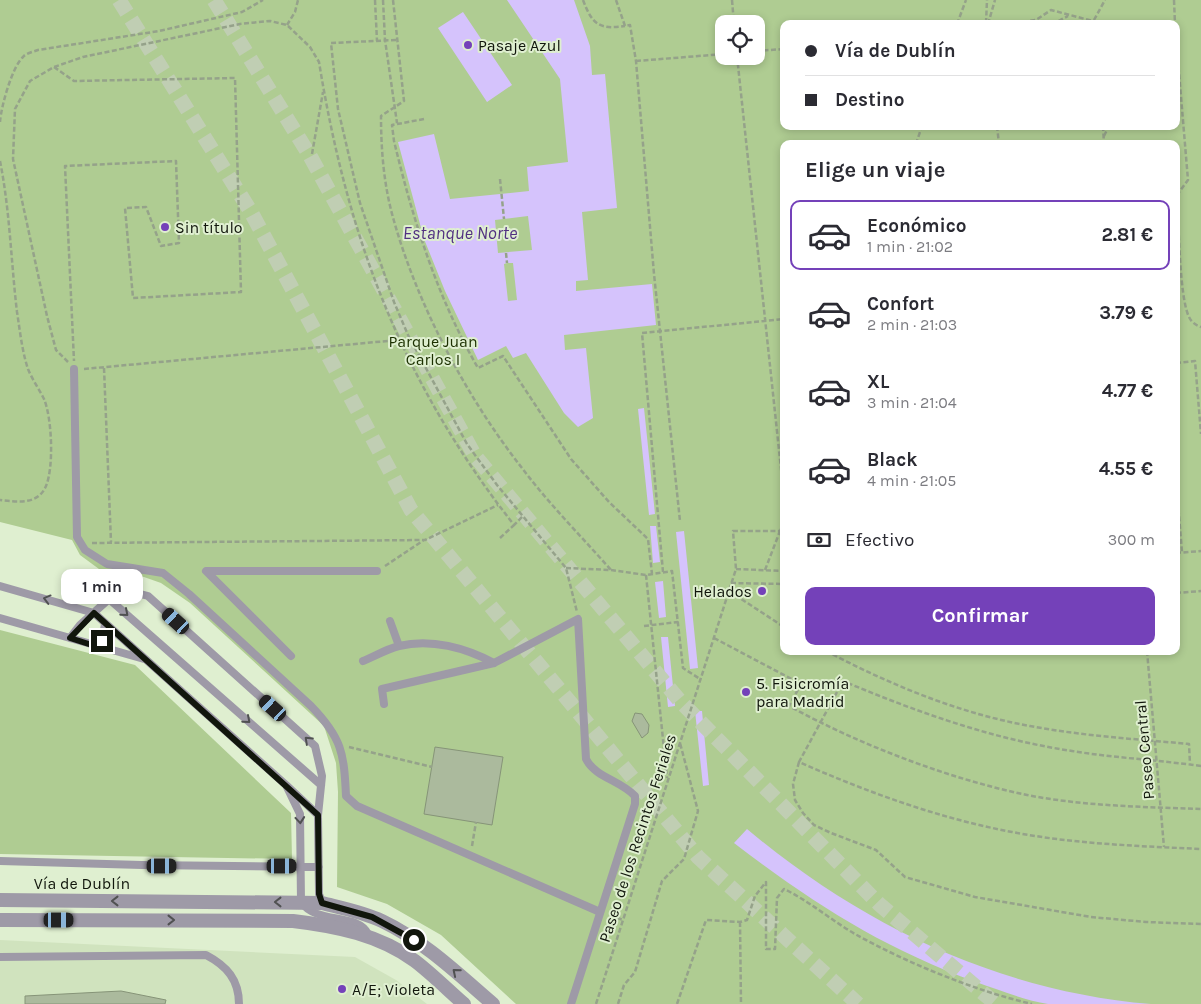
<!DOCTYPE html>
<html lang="es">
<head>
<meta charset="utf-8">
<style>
	body { margin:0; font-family:Karla,sans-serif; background:#f2f2f3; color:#2b2b33; height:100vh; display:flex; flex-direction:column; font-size:19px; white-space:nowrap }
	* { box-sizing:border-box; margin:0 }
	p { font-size:16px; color:#7c7c81 }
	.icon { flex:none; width:28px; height:28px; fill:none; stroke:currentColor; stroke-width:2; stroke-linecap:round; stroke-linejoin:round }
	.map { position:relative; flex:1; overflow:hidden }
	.drawer { position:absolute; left:780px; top:140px; width:400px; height:515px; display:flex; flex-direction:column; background:#fff; border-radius:10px; box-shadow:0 2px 8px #0003 }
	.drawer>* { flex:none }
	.top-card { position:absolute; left:780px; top:20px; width:400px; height:110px; border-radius:10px; box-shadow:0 2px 8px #0003; display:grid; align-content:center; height:110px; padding:0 25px; background:#fff }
	.controls { position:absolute; left:715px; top:15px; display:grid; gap:10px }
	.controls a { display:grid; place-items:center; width:50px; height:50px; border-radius:10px; background:#fff; box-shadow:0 2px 8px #0003; font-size:25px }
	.end { position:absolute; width:22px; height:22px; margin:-11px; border:6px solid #11160c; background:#fff; box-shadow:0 0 0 2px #fff }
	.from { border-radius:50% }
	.bubble { position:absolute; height:35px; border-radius:10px; background:#fff; box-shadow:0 2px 8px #0003; font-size:16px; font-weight:700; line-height:35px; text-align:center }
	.car { position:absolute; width:15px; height:30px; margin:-15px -8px; border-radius:6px; box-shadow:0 0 4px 1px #0007; background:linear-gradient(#222 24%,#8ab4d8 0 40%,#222 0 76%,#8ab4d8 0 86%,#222 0) }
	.top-card b { display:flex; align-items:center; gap:18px; height:48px; font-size:19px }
	.top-card b+b { border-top:1px solid #e1e1e2 }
	.top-card i { width:12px; height:12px; background:#2b2b33 }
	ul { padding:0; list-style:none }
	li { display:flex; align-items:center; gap:15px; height:70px; margin:0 10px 8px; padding:0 15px; border:2px solid transparent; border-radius:10px }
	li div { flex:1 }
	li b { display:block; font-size:19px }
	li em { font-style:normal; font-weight:700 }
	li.on { border-color:#7441b9 }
	li>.icon { width:45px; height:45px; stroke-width:1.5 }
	h2 { padding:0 25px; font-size:22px; line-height:60px }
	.pay { display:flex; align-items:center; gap:12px; height:55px; padding:0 25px; font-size:19px }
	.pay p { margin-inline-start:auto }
	.primary-button { display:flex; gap:10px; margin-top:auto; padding:10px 25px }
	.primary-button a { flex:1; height:58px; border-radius:10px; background:#7441b9; color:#fff; font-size:20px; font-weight:700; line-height:58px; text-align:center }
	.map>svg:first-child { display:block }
	.built { fill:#d0e3be }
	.green { fill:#afcc92; fill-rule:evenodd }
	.water { fill:#d5c3fc; fill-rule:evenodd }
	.building { fill:#abba9d; stroke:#869478 }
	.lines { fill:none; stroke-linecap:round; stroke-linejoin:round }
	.motorway-tunnel { stroke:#c0ceb3; stroke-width:15; stroke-dasharray:15 8; stroke-linecap:butt }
	.path { stroke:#95a28a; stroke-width:2.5; stroke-dasharray:5 2.5; stroke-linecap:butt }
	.service { stroke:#9e9aa7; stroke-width:8 }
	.tertiary { stroke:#9e9aa7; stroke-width:14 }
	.oneway { stroke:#505152 }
	.route { stroke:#11160c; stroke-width:6 }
	.poi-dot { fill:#7441b9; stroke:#dfefd0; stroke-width:2 }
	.labels { text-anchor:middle; stroke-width:4; stroke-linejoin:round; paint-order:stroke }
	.poi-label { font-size:16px; fill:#11160c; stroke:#dfefd0; text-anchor:start }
	.park-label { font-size:16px; fill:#1c3000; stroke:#dfefd0 }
	.street-label { font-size:16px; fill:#11160c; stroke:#dfefd0 }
	.water-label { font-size:18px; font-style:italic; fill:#513081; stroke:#dfefd0 }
</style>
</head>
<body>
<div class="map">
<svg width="1201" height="1004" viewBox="0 0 1201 1004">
	<rect width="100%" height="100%" fill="#dfefd0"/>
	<!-- built -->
	<path class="built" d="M0,940L355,957L396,980L427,1004H0Z"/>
	<!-- green -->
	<path class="green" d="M0,0H1201V1004H516L441,935L387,904L337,887L338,792L336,763L324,726L190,603L161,583L144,577L99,569L80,555L72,540L0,522ZM724,24H756V56H724ZM784,24H1176V126H784ZM784,144H1176V651H784Z
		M0,630L135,665L291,813L292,859L0,854Z"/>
	<!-- water -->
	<path class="water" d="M507,0H574L590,46L592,75L605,74L617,208L582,212L588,280L576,281V291L652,284L656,325L564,335L565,350L586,348L593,418L578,427L564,413L526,353L513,358L506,346L478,360L445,291L424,239L398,142L434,134L450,199L529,191L527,167L568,162L560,79ZM528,216L532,250L498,253L495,220ZM507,263H513L517,300L508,301L504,264Z
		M463,12L512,85L487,102L438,28Z
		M644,408L655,514L649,515L638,409Z
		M650,526H656L660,562L653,563Z
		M684,531L698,668L690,669L676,532Z
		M663,581L666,617L659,618L655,582Z
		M661,637H668L675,706L668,707Z
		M695,711H702L709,785L703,786Z
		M747,829C863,926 998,991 1151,1004C1120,1004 1078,1004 1048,1004C1024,1000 999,990 976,982C881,947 814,904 734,843Z"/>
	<!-- building -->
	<path class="building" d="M635,713L642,714L649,725L648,733L642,738L632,721Z
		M435,747L503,757L492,825L424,814Z
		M121,991L166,1000L165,1004H25V996Z"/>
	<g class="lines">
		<!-- motorway-tunnel -->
		<path class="motorway-tunnel" d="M119,0L251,212L411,510L698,857L858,1004
			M214,0L310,156L475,456L680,701L879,904L996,1004"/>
		<!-- path -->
		<path class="path" d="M375,0L377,41
			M383,0L385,40L397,123
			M393,0L404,101L381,116C381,151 384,187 394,221C418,306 467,398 522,468C549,504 581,536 611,570
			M583,0C592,24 599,30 625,26
			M616,0L625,26L630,25L636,61L654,274L680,521
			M732,0L734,24
			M1174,0L1175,24
			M1094,20L1105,0
			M1037,21L1053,24L1068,16
			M986,23L987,0
			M957,24L966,0
			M988,24L995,0
			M1008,24L1036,20L1051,10L1104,24
			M287,25L295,12L298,0
			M1176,37L1188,180L1177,195C1179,223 1179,296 1189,317C1192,323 1196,325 1201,327
			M396,40L331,43L338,109L360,203L394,302L408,335L467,444L497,485L566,568L577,612
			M756,51L784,49
			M737,56L784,497
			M636,61L724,54
			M54,67L74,81L235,78L241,292L133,298L125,208L146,207L161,246L179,243L176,161L65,166L74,361
			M424,119L392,125L394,141C413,220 437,297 478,368L503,356L571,459L609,502L648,539L652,574
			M0,122C1,107 12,67 23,57C26,53 33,52 38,50L159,31L242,12L263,0
			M997,126L999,144
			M1103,126L1104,144
			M1104,136L1109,126
			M916,144L922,126
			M312,154L323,92
			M0,161C10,211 11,262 17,312C20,331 22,351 28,369C32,379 39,389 44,399C52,418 54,467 46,486C38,505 18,502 0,500
			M500,179L504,219
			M506,253L507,263
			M68,362L56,350L47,316L13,159L15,109L30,81L54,67L83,57L240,24L270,21L287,25L310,47L319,62C348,240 402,382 514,525L523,516
			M1176,363L1195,361L1201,434
			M104,368L111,542
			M84,369L398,340
			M1176,479L1182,552
			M500,538L514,525
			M92,543L425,540L498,505
			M1176,553L1201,551
			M385,566L424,540
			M566,568L611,570L646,575L672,571L683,668L700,679
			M736,569L784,571
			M765,570L780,531
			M663,572L642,333L784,319
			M646,575L667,778
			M731,583L784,584
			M729,591L784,627
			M1176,593L1201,591
			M644,626L678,622
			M714,638L801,684L789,706C858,744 949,779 1027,795C1083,806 1144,807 1201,809
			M826,651C891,685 958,713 1030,726C1083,736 1136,739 1189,744L1190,764
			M1147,651L1164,847
			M349,747L432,767
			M799,762L793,784L795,800L803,813L814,825L831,833L876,850L905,877L975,897L1091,917L1146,922L1201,924
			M1201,766C1158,760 1115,758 1072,751C992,739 917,712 843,681L799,762C867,792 938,818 1012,832C1074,844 1138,846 1201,849
			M472,846L476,822
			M610,915L623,920
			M740,922L741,1004
			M596,1004L736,569L733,531H780L784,523
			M618,1004L624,985L635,972L662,881L684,859L698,811L680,743
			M677,1004L706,920L740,922L747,920L755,896L766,882V949H775L777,898L784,889C809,901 831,920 855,934C905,962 975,991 1032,1004"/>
		<!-- service -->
		<path class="service" d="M74,369L77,537L85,550L107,564L163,573L189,594L311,706C342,738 344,753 346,796L357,806L600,912
			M0,586L94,613L286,785
			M0,618L144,659
			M390,621L399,646
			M70,638L80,625L109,599
			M95,646L102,641L105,624
			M291,656L206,571H377
			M363,661C375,656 387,649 399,646C431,638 466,648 494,663
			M384,704L382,689L494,663L578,619L586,759C596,778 620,780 635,796V804L571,1004
			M318,815L322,776L315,746L148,596L114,587L109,599L321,785
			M0,861L142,865L319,867
			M322,903L319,894L318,815L286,785L300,814L301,902C317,925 357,912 368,934
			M0,957L206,955C227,966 239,980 239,1004"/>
		<!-- tertiary -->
		<path class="tertiary" d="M0,900L322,903C342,908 363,912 382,921C424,941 458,974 493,1004
			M0,920L293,921C336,926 380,935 415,961C432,974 448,990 464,1004"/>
	</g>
	<!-- one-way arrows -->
	<defs><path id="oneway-chevron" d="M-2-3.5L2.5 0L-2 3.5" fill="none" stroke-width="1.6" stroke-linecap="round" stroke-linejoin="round" transform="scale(1.25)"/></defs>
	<g class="oneway">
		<use href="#oneway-chevron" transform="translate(47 599) rotate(-165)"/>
		<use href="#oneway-chevron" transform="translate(125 613) rotate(41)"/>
		<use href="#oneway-chevron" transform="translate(247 720) rotate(41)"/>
		<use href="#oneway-chevron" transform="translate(308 740) rotate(-137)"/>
		<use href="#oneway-chevron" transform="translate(300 820) rotate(85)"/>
		<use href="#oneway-chevron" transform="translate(115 901) rotate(-180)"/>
		<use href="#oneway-chevron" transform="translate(278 902) rotate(-180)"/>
		<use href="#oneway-chevron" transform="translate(171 920)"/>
		<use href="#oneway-chevron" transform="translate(456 972) rotate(-140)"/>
	</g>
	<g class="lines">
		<!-- route -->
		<path class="route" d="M102,641L95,646L70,638L94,613L318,815L319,894L322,903L372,917L414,940"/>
	</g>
	<!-- markers -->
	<g class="poi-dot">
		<circle cx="468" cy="45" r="5"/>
		<circle cx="165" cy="227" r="5"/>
		<circle cx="762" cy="591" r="5"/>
		<circle cx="746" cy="692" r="5"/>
		<circle cx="342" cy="989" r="5"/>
	</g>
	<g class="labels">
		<!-- poi labels -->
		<g class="poi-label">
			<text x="478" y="51">Pasaje Azul</text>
			<text x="175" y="233">Sin título</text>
			<text x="752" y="597" text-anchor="end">Helados</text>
			<text x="756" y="689">5. Fisicromía<tspan x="756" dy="18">para Madrid</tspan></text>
			<text x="352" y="995">A/E; Violeta</text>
		</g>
		<!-- park labels -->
		<g class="park-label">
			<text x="433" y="347">Parque Juan<tspan x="433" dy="18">Carlos I</tspan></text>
		</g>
		<!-- street labels -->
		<g class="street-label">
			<text transform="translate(1144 750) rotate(-95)" y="6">Paseo Central</text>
			<text transform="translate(637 838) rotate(-72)" y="6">Paseo de los Recintos Feriales</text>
			<text x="82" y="889">Vía de Dublín</text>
		</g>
		<!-- water labels -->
		<g class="water-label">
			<text x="460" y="239">Estanque Norte</text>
		</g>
	</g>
</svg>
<div class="controls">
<a><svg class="icon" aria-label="locate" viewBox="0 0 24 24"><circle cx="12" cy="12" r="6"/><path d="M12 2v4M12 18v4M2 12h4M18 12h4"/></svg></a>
</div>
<i class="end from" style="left:414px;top:940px"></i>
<i class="end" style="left:102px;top:641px"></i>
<div class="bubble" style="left:61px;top:569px;width:82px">1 min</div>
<i class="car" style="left:176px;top:621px;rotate:312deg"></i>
<i class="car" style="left:273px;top:708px;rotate:312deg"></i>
<i class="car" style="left:162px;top:866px;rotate:90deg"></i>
<i class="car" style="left:282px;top:866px;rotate:90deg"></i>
<i class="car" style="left:59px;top:920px;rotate:90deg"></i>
<div class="top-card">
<b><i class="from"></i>Vía de Dublín</b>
<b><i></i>Destino</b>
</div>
<section class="drawer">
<h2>Elige un viaje</h2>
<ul>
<li class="on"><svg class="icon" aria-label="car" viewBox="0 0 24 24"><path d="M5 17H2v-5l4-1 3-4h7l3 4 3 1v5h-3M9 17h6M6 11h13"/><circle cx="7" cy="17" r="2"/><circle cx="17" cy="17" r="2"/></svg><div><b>Económico</b><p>1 min · 21:02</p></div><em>2.81 €</em></li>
<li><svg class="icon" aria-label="car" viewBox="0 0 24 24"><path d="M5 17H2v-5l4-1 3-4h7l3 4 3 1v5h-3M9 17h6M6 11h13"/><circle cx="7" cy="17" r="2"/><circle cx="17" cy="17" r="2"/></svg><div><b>Confort</b><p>2 min · 21:03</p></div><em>3.79 €</em></li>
<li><svg class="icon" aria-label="car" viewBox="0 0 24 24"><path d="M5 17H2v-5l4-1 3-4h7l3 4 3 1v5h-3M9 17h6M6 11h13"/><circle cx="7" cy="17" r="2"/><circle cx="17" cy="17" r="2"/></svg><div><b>XL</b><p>3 min · 21:04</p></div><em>4.77 €</em></li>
<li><svg class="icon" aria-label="car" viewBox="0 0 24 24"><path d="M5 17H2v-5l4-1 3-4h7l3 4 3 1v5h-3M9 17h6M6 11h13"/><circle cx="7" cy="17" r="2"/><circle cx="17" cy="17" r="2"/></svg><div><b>Black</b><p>4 min · 21:05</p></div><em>4.55 €</em></li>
</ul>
<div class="pay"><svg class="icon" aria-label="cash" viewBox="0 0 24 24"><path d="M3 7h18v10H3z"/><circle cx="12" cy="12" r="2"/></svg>Efectivo<p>300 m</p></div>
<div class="primary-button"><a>Confirmar</a></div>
</section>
</div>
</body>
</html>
